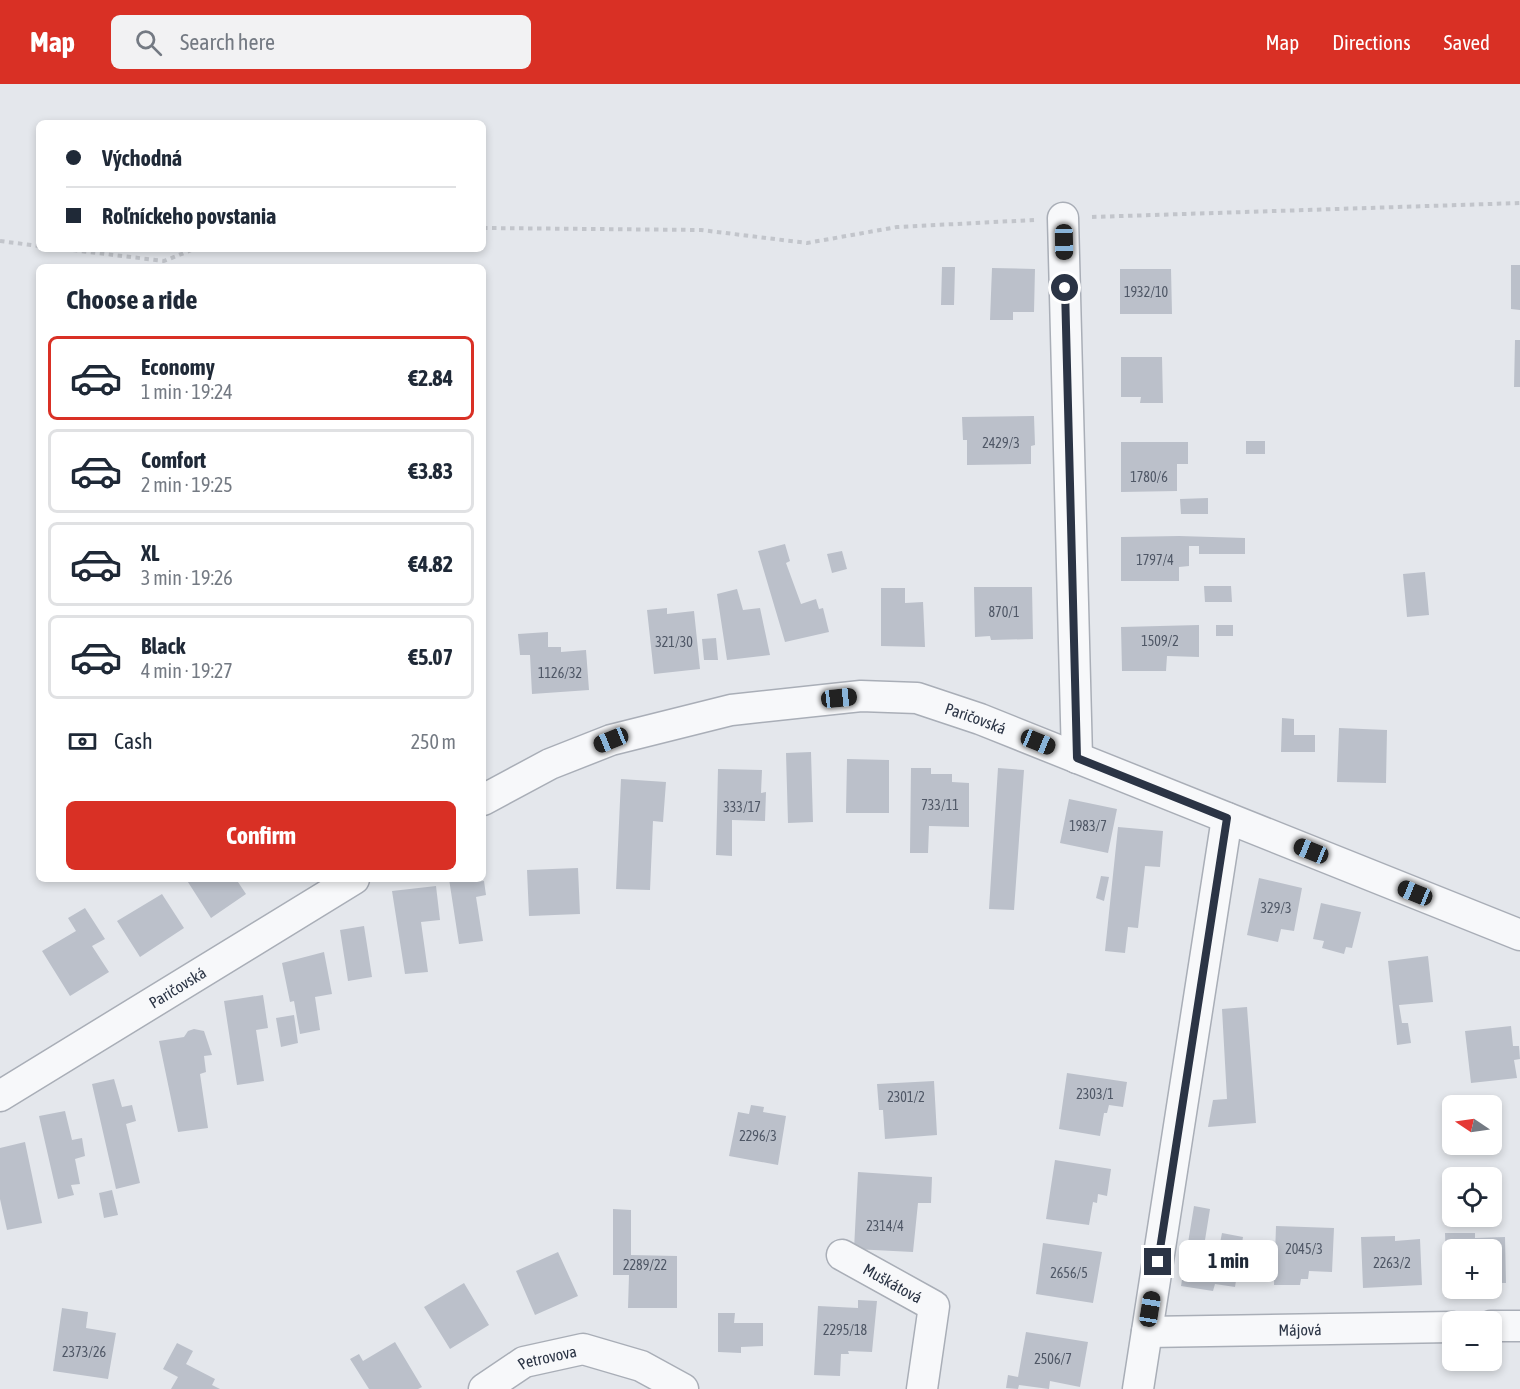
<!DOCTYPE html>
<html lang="en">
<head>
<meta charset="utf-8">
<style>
	body { margin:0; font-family:"Asap Condensed",sans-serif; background:#f2f2f3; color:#1f2937; height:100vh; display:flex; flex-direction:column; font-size:22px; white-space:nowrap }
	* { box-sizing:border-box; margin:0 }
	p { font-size:20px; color:#747a83 }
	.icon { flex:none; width:33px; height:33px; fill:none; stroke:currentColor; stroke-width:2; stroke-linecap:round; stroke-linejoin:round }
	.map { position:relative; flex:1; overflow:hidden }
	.panel { position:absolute; left:36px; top:180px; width:450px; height:618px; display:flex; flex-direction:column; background:#fff; border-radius:9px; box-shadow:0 3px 9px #0003 }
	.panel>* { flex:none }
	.top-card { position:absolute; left:36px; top:36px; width:450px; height:132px; border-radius:9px; box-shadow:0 3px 9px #0003; display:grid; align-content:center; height:132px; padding:0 30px; background:#fff }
	.needle { width:39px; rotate:283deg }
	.fabs { position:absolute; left:1442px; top:1011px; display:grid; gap:12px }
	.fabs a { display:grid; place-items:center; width:60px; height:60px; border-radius:9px; background:#fff; box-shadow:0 3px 9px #0003; font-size:30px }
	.end { position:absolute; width:27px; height:27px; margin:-14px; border:8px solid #2b3445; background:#fff; box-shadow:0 0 0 3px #fff }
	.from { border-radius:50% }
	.bubble { position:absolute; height:42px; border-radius:9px; background:#fff; box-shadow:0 3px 9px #0003; font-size:20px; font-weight:700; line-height:42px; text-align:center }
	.car { position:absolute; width:18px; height:36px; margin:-18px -9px; border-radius:8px; box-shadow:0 0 4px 2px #0007; background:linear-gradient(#222 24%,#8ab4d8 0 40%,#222 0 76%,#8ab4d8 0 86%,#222 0) }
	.top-card b { display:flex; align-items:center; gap:21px; height:57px; font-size:22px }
	.top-card b+b { border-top:2px solid #e0e1e3 }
	.top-card i { width:15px; height:15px; background:#1f2937 }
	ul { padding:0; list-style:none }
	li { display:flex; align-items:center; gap:18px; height:84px; margin:0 12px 9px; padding:0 18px; border:3px solid #e0e1e3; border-radius:9px }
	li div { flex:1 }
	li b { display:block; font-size:22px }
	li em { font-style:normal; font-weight:700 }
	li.active { border-color:#d93025 }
	li>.icon { width:54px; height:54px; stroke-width:1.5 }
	h2 { padding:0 30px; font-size:27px; line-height:72px }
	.pay { display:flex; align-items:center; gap:15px; height:66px; padding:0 30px; font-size:22px }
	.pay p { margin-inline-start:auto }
	.primary-button { display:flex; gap:12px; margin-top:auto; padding:12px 30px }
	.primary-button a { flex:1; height:69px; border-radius:9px; background:#d93025; color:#fff; font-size:24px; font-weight:700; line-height:69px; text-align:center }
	header { display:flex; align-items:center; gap:36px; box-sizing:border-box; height:84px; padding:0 30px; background:#d93025; color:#fff }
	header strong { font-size:28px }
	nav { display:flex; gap:33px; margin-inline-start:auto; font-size:21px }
	.search { width:420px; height:54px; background:#f2f2f3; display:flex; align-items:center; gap:15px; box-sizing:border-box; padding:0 21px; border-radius:9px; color:#747a83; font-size:22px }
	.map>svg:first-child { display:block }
	.building { fill:#bbc0ca }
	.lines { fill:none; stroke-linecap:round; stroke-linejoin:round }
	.minor-casing { stroke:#a9aeb7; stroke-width:33 }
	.path { stroke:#c2c5cb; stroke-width:4; stroke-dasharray:4.5 4.5; stroke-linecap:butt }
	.minor { stroke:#f7f8fa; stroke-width:30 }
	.route { stroke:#2b3445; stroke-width:8 }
	.labels { text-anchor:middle; stroke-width:4.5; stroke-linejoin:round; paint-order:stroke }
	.number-label { font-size:14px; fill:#4f5766 }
	.street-label { font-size:16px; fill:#2b3445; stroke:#f4f6f9 }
</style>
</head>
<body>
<header>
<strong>Map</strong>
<div class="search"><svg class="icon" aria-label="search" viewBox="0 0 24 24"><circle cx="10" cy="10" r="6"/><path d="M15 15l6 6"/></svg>Search here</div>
<nav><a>Map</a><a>Directions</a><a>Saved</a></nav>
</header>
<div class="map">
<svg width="1520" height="1305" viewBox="0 0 1520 1305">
	<rect width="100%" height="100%" fill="#e4e7ec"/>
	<!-- building -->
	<path class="building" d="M1511,181H1520V226L1511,225Z
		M942,183H955L954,221H941Z
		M992,184L1035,185L1034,228H1013V236H990Z
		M1120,185H1171L1172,230H1120Z
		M1515,256H1520V303H1514Z
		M1121,273H1162L1163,319H1140L1141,313H1121Z
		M1034,332L1035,361L1031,362V380L967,381V356H963L962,333Z
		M1246,357H1265V370H1246Z
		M1121,358H1188V380H1177V407L1121,408Z
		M1208,414V430H1181L1180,415Z
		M1179,452L1245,454V470H1199V462H1189V482L1179,483V497H1121V453Z
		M785,460L790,477L786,479L801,520L816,515L819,525L823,524L829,548L785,558L758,467Z
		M842,467L847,485L832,489L827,470Z
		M1425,488L1429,531L1407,533L1403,490Z
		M1204,502H1231L1232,518H1205Z
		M974,503H1032L1033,555L991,556L990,552L975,553Z
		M881,504H905V519L923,518L925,563L881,562Z
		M737,505L743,526L760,524L770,571L727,576L717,510Z
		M667,524V530L694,527L700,585L654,590L647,526Z
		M1199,541V573L1167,572L1166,587H1122L1121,543Z
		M1216,541H1233V552H1216Z
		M548,548V563H561V568L586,566L589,606L532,610L530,571H520L518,550Z
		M716,554L718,576H704L702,555Z
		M1282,634L1294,635V651H1315V668H1281Z
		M1339,644L1387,646L1386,699L1337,698Z
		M811,668L813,738L788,739L786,669Z
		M847,675L889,676V729H846Z
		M911,684H931V690H952V698L969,699V743L929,742L928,769H910Z
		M998,684L1024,686L1014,826L989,825Z
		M718,685L762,686L761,709L766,708L765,737L732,736V772L716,771Z
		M621,695L666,698L663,738L653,737L650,806L616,805Z
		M1069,715L1117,725L1108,769L1060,759Z
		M1118,743L1163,747L1160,783L1145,782L1138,844L1128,843L1125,869L1105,867Z
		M578,784L580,830L529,832L527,786Z
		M1101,792L1109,793L1104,817L1096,814Z
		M1259,794L1302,804L1294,847L1281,845L1278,858L1247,851Z
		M186,795H236L246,810L211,834Z
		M449,795H474V798L484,797L486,811L476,813L483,857L459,860Z
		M436,802L440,836L421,838L428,888L405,890L392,807Z
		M162,810L184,844L140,873L117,837Z
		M1321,819L1361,828L1352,864L1346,863L1344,870L1322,864L1324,857L1313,855Z
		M85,824L105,855L92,862L109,888L70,912L42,867L76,847L68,834Z
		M364,842L372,893L348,897L340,846Z
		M324,868L332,910L315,913L320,946L300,950L294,917L290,918L282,879Z
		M1428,872L1433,918L1399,921L1402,939H1408L1411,959L1397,961L1388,877Z
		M263,911L268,944L256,946L264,997L237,1001L224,917Z
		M1247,923L1256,1039L1208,1043L1213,1016L1227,1015L1222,925Z
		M294,931L298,959L281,963L276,934Z
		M1511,942L1513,962H1519L1520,975L1514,976L1517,994L1471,999L1465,947Z
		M194,945L204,947L212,971L204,972L206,988L200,990L208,1044L178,1048L159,957L184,953L188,947Z
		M1067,989L1127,998L1123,1023L1109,1021L1107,1029H1104L1100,1052L1059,1045Z
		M114,995L122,1023L132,1021L136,1037L126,1040L140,1099L116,1105L92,1000Z
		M934,997L937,1051L885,1055L883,1026H879L877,1000Z
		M751,1021L764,1023L763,1028L786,1032L778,1081L729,1072L738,1028L749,1030Z
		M65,1027L72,1056L82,1054L85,1072L75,1075L80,1100L71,1101L74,1111L58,1115L39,1032Z
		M25,1058L42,1139L7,1146L0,1115V1064Z
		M1055,1076L1111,1085L1107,1112L1098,1110L1097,1119L1093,1118L1089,1141L1046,1135Z
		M858,1088L932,1093L931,1119H918L913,1168L854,1165Z
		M112,1106L118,1131L104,1134L99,1109Z
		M1194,1122L1210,1125L1205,1156L1220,1159L1222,1149L1243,1153L1235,1203L1215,1200L1213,1207L1181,1202Z
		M613,1125L631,1126V1171L677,1172V1224H628L629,1191H613Z
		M1276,1142L1334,1144L1332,1188L1309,1187L1308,1195H1301L1300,1201H1274Z
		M1445,1149H1475V1154L1505,1153L1506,1199H1491V1166H1452V1200H1447Z
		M1395,1152V1157L1420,1155L1422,1201L1363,1204L1361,1153Z
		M1043,1159L1102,1168L1093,1219L1036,1210Z
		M558,1168L578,1212L535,1231L516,1187Z
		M464,1199L489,1241L450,1265L424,1223Z
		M858,1216L877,1217L872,1268L848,1267L849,1270H841L840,1292L814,1291L818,1222L858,1224Z
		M62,1224L88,1228L86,1244L116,1249L108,1295L53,1287Z
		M718,1229H735L734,1239H763V1262L741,1263V1269L718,1268Z
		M1026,1248L1088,1258L1080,1303L1050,1297L1049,1305L1019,1301L1018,1305L1006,1304L1008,1291L1018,1293Z
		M395,1258L422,1303L418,1305H369L350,1275L359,1270L363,1277Z
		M177,1259L193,1267L186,1280L215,1295L212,1301L220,1305H171L178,1293L163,1285Z"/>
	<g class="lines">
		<!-- minor casing -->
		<g class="minor-casing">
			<g id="minor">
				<path d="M1063,134L1077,674"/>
				<path id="s1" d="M483,716L550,680L611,656L731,626L861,612L917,614L980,635L1520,851"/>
				<path id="s2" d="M0,1012L354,795"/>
				<path id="s3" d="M842,1171L934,1222L922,1305"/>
				<path d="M1491,1242H1520"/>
				<path id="s4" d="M1147,1248L1452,1243"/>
				<path id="s5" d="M484,1305L524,1278L583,1265L641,1282L683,1305"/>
				<path d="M1138,1305L1227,734"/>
			</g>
		</g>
		<!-- path -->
		<path class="path" d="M1092,133L1520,119
			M483,144L701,146L807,159L897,143L1034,136
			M0,157L39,162
			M64,165L164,177L194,165"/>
		<!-- minor -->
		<use href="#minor" class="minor"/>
	</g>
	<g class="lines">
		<!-- route -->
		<path class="route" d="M1065,204L1077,674L1227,734L1158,1178"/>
	</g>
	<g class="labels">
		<!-- number labels -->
		<g class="number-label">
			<text x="1146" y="213">1932/10</text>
			<text x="1001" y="364">2429/3</text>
			<text x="1149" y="398">1780/6</text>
			<text x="1155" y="481">1797/4</text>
			<text x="1004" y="533">870/1</text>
			<text x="1160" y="562">1509/2</text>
			<text x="674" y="563">321/30</text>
			<text x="560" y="594">1126/32</text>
			<text x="940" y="726">733/11</text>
			<text x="742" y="728">333/17</text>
			<text x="1088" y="747">1983/7</text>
			<text x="1276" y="829">329/3</text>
			<text x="1095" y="1015">2303/1</text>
			<text x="906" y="1018">2301/2</text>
			<text x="758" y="1057">2296/3</text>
			<text x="885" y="1147">2314/4</text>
			<text x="1304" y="1170">2045/3</text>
			<text x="1392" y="1184">2263/2</text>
			<text x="645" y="1186">2289/22</text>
			<text x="1069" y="1194">2656/5</text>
			<text x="845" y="1251">2295/18</text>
			<text x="84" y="1273">2373/26</text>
			<text x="1053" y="1280">2506/7</text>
		</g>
		<!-- street labels -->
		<g class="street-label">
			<text dy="6" stroke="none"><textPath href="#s1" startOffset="514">Paričovská</textPath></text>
			<text dy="6" stroke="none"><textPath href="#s2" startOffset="208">Paričovská</textPath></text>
			<text dy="6" stroke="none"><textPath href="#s3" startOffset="58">Muškátová</textPath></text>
			<text dy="6" stroke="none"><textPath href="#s4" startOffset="153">Májová</textPath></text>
			<text dy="6" stroke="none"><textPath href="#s5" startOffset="72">Petrovova</textPath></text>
		</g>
	</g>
</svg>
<div class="fabs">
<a><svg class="needle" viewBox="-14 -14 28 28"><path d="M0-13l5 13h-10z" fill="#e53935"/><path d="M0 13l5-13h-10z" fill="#747a83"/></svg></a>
<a><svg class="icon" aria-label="locate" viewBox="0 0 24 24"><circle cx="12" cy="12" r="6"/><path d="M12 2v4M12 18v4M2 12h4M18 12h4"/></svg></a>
<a>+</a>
<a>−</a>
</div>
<i class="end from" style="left:1065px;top:204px"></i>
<i class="end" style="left:1158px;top:1178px"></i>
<div class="bubble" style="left:1179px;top:1156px;width:99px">1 min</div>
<i class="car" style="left:1064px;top:158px;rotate:179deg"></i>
<i class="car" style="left:839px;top:614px;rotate:84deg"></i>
<i class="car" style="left:611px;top:656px;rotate:248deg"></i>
<i class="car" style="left:1038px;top:658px;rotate:112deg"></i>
<i class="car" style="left:1311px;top:767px;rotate:292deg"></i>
<i class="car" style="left:1415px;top:809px;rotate:292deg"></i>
<i class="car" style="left:1150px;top:1225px;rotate:9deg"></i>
<div class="top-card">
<b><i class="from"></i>Východná</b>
<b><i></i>Roľníckeho povstania</b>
</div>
<section class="panel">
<h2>Choose a ride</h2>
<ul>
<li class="active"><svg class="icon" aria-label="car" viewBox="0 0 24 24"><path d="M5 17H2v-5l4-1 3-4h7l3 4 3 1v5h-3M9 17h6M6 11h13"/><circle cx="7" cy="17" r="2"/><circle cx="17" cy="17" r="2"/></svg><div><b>Economy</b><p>1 min · 19:24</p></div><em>€2.84</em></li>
<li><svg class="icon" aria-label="car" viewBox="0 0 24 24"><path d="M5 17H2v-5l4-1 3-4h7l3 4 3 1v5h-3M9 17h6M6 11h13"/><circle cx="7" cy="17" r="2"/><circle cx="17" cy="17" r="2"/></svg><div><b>Comfort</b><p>2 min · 19:25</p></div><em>€3.83</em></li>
<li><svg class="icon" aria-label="car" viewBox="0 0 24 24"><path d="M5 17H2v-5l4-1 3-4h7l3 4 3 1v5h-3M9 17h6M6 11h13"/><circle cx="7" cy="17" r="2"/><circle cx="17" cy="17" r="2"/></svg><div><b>XL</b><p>3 min · 19:26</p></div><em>€4.82</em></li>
<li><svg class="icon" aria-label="car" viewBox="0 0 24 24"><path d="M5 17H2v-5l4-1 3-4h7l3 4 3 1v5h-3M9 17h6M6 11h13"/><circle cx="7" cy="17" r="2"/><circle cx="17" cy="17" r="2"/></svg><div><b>Black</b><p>4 min · 19:27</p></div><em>€5.07</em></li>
</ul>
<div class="pay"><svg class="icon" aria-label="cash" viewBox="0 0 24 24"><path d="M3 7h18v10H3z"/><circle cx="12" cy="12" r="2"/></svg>Cash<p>250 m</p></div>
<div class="primary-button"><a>Confirm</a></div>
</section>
</div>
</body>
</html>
